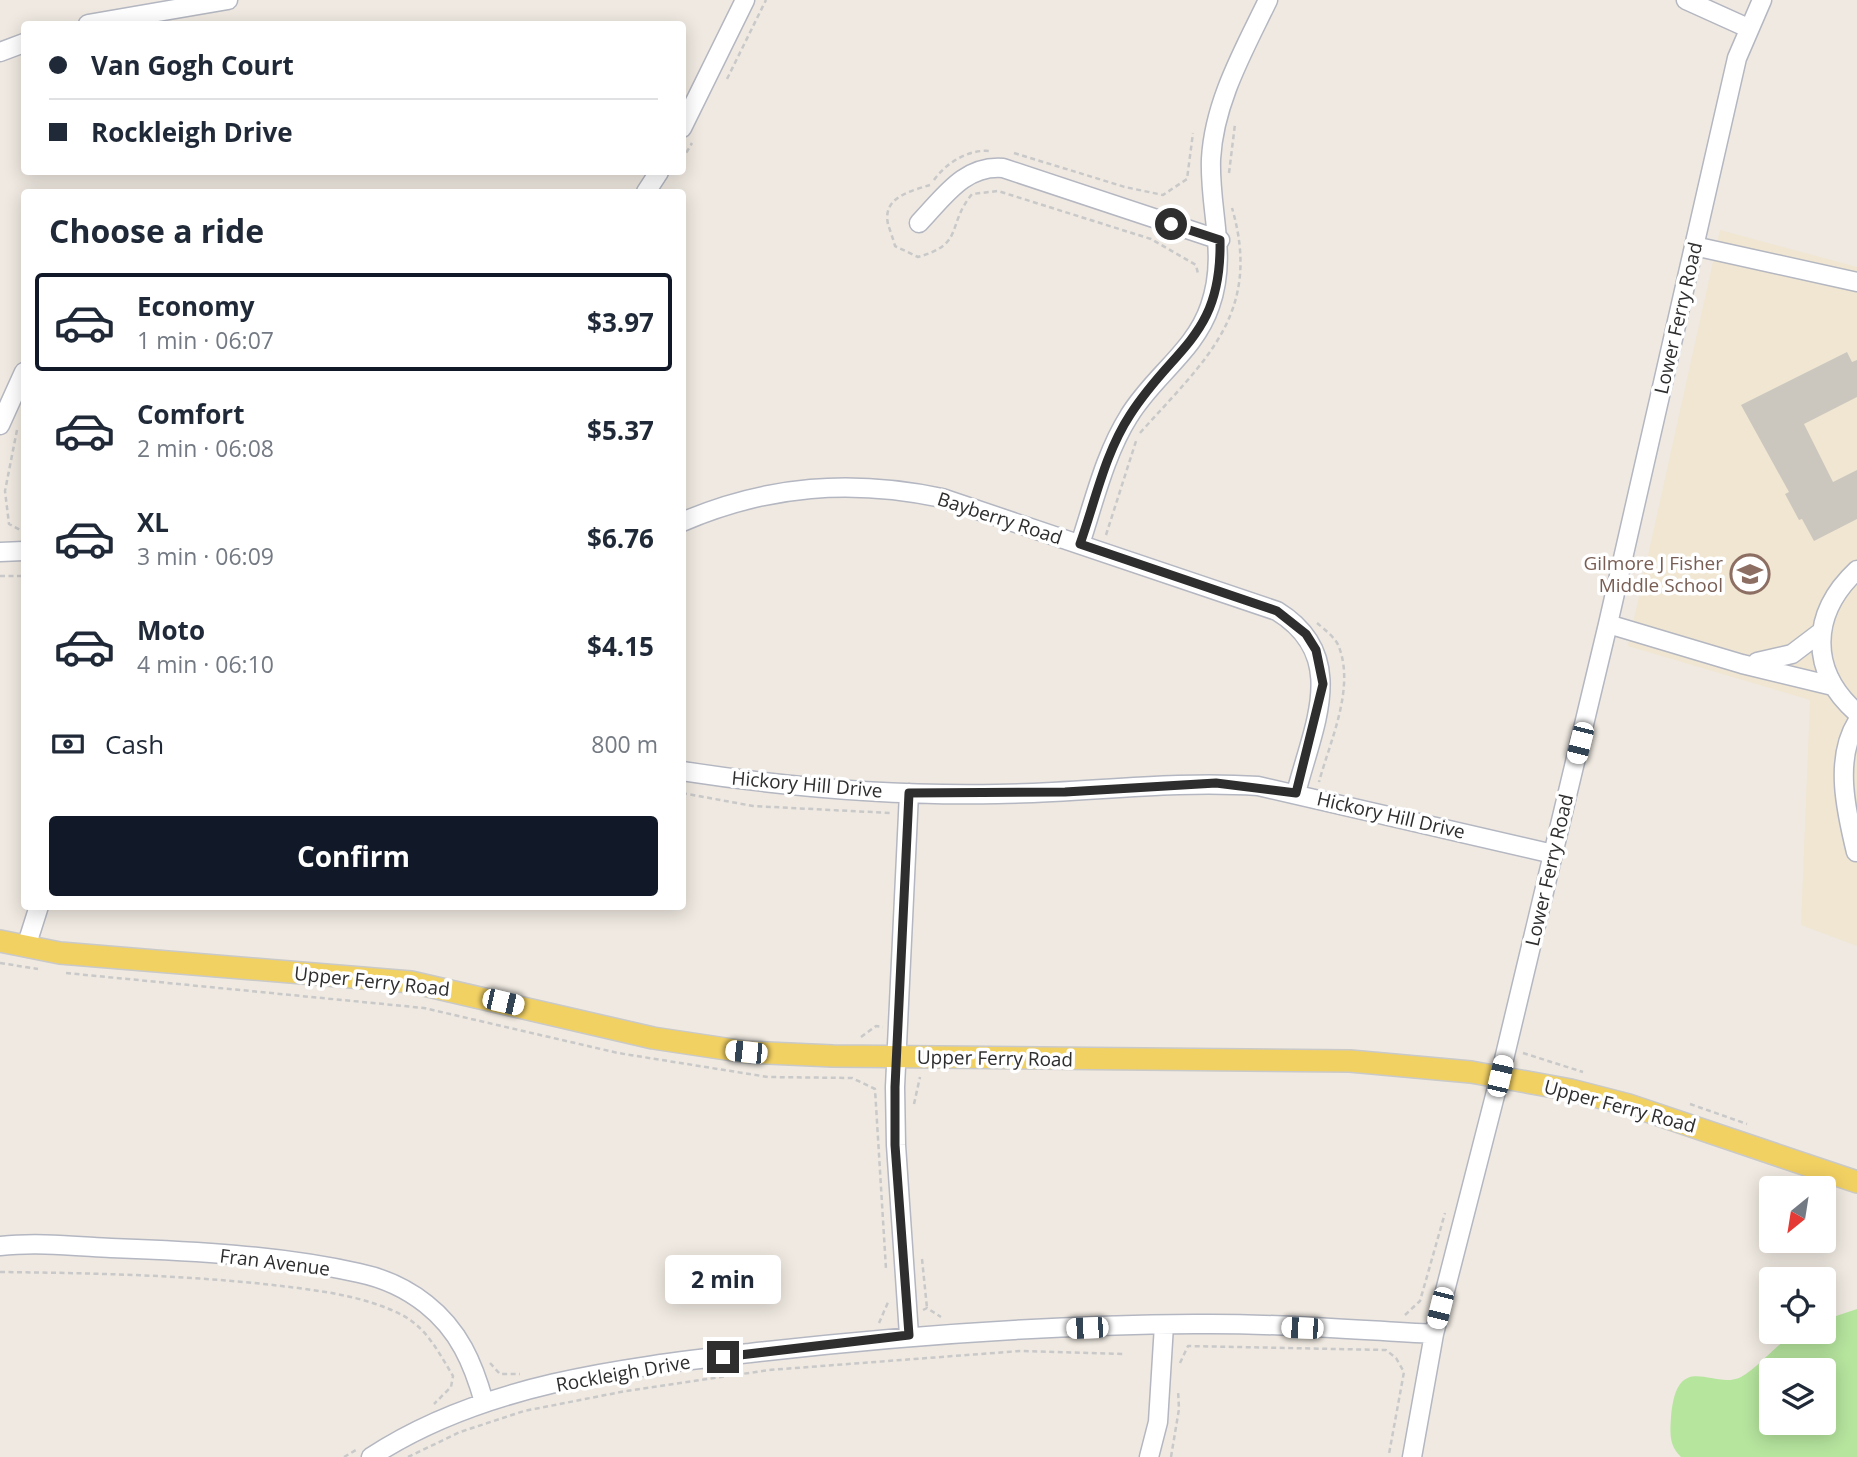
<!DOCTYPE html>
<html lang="en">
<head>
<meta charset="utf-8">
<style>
	body { margin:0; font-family:"Open Sans",sans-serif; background:#f6f6f7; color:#1f2937; height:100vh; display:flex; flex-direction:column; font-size:26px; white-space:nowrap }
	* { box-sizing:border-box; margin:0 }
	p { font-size:23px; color:#747a83 }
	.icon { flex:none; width:38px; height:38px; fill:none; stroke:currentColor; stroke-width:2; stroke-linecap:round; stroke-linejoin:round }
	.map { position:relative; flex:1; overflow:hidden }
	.drawer { position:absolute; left:21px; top:189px; width:665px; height:721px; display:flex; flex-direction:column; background:#fff; border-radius:7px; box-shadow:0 4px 18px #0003 }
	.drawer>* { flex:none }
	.top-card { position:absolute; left:21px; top:21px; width:665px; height:154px; border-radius:7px; box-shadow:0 4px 18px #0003; display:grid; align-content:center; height:154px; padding:0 28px; background:#fff }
	.needle { width:46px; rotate:210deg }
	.tools { position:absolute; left:1759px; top:1176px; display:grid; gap:14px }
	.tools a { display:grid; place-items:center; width:77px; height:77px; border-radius:7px; background:#fff; box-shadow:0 4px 18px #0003; font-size:35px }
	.end { position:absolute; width:32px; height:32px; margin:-16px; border:9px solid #2e2e2e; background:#fff; box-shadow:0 0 0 4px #fff }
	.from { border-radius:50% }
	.bubble { position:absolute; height:49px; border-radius:7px; background:#fff; box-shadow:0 4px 18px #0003; font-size:23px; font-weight:700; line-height:49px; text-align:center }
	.car { position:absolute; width:21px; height:42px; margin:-21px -10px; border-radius:9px; box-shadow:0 0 5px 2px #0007; background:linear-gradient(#fff 24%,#345 0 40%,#fff 0 76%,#345 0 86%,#fff 0) }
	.top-card b { display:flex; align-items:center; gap:24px; height:66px; font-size:26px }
	.top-card b+b { border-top:2px solid #e0e1e3 }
	.top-card i { width:18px; height:18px; background:#1f2937 }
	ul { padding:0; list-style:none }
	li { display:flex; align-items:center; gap:21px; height:98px; margin:0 14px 10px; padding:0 14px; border:4px solid transparent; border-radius:7px }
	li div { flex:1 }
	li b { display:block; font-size:26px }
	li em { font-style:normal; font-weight:700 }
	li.selected { border-color:#111827 }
	li>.icon { width:63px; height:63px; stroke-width:1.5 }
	h2 { padding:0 28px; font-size:32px; line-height:84px }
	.pay { display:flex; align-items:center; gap:18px; height:77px; padding:0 28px; font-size:26px }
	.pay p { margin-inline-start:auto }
	.button { display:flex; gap:14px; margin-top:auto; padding:14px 28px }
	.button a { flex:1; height:80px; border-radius:7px; background:#111827; color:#fff; font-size:28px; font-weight:700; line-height:80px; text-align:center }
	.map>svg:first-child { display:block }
	.education { fill:#f0e6d1 }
	.green { fill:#b6e59e; fill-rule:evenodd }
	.building { fill:#cbc7bf }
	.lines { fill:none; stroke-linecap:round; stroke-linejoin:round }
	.minor-casing { stroke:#b4b7c1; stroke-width:21 }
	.major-casing { stroke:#c9c9c9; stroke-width:24 }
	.path { stroke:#c9c9c9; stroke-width:2.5; stroke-dasharray:5 3.5; stroke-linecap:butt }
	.minor { stroke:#fff; stroke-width:18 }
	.major { stroke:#f2d163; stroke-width:21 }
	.route { stroke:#2e2e2e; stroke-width:9 }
	.labels { text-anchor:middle; stroke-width:7; stroke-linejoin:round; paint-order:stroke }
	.street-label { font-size:19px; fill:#2e2e2e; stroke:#fff }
	.education-label { font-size:19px; fill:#785e54; stroke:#fff; text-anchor:end }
</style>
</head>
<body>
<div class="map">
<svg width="1857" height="1457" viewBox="0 0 1857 1457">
	<rect width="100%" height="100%" fill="#efe9e1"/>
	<!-- education -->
	<path class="education" d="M1720,230L1857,267V946L1801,925L1810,700L1628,646Z"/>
	<!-- green -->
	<path class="green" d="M1857,1309V1457H1681C1669,1445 1670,1434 1671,1417C1677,1348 1713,1391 1741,1377C1761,1366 1776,1343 1797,1333C1803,1330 1816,1332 1824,1332V1320ZM1771,1370H1824V1423H1771Z"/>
	<!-- building -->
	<path class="building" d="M1847,352L1852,362L1857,360V397L1804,424L1833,482L1857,470V519L1814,541L1802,519L1799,520L1785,494L1789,492L1741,405Z"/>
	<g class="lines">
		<!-- minor casing -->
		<g class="minor-casing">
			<path id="minor" d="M1686,0L1748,28
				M88,24L228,0
				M0,52L24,43
				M682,128L745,0
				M646,192L659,172
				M919,223C944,197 964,165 1003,168L1220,240
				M1694,246L1857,282
				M0,425L24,372
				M682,522C768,485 852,479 942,498L1277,611C1350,656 1313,726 1296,793
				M1080,544C1094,502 1105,454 1129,416C1153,376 1195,351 1210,306C1228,255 1209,210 1211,159C1214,102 1244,50 1268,0
				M0,552L24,551
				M1857,570C1811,613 1808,670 1857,713
				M1608,624L1742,664L1833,686
				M1757,662L1792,654L1821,632
				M682,771C786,787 892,796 997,794C1084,793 1171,780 1258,786L1553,854
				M1856,852C1846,811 1834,759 1857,722
				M26,947L39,906
				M0,1246C37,1242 75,1246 111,1248C193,1251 279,1255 359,1273C383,1278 407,1289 426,1304C459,1330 473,1363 484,1402
				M909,1335L896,1145L895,1087L909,793
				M371,1457C482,1384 622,1368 750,1353C898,1336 1046,1325 1195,1324C1274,1323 1355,1330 1434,1334
				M1149,1457L1158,1422L1164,1325
				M1412,1457L1434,1334L1500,1076L1608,624L1737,58L1762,0"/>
		</g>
		<!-- major casing -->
		<g class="major-casing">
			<path id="major" d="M0,941L60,953L411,982L653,1038L746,1052L833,1056L1350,1061L1471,1072L1571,1090L1629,1105L1857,1182"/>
		</g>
		<!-- path -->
		<path class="path" d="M727,79L766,0
			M1014,153L1125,187L1163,195L1187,179L1193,133
			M682,160L692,143
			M1229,173L1235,124
			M934,180C946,163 968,149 990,151
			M930,185C911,191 882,197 888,224C890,231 893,238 895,246L918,257C965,244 946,226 972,194L998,191L1151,239L1196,265L1198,274
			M17,430L5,491L9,524L24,532
			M1140,433C1204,361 1263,314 1232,208
			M1106,535L1137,438
			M0,576H24
			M1317,623C1324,629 1336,638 1339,647C1355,689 1330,741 1319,782
			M682,793L753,806L890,813
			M0,963L38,969
			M66,973L424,1008L618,1053L768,1077L852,1078L875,1089L886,1269
			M861,1037L876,1026L883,1027
			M1523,1053L1583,1072
			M914,1104L920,1077
			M1690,1104L1747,1124
			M922,1259L927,1308
			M0,1272C91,1273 182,1275 273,1285C315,1290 363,1295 402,1315C427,1328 439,1353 453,1376L451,1387L434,1404
			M923,1310L927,1308L941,1317
			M1405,1315L1420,1301L1445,1213
			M879,1323L889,1300
			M490,1363L500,1374H520
			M1180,1363L1188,1346L1386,1350L1396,1358L1404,1372L1389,1454
			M344,1457L356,1450
			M408,1457L460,1432L524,1411L626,1391L769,1370L1020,1351L1124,1354
			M1171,1457L1179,1409L1178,1390"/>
		<!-- minor -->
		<use href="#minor" class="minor"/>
		<!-- major -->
		<use href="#major" class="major"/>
	</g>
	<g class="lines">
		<!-- route -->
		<path class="route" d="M723,1357L909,1335L895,1145V1087L909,793L1065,792L1216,783L1296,793L1323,684L1316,650L1306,634L1277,611L1080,544C1095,502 1105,453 1130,415C1174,346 1222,337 1220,240L1171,224"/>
	</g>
	<!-- icons -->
	<defs>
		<g id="school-ring" transform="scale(2.0125)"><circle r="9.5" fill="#fff" stroke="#8d6e63" stroke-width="1.5"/><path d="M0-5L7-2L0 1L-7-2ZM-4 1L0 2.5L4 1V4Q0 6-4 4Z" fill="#8d6e63"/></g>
	</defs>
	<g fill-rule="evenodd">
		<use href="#school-ring" x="1750" y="574"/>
	</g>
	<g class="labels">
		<!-- street labels -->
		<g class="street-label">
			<text transform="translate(1678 318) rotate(-77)" y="7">Lower Ferry Road</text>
			<text transform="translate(1000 518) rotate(18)" y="7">Bayberry Road</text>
			<text transform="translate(807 784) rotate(5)" y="7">Hickory Hill Drive</text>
			<text transform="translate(1391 815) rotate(13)" y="7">Hickory Hill Drive</text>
			<text transform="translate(1549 870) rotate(-77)" y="7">Lower Ferry Road</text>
			<text transform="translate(372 981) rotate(6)" y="7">Upper Ferry Road</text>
			<text transform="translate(995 1058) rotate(1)" y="7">Upper Ferry Road</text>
			<text transform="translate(1620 1106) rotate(15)" y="7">Upper Ferry Road</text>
			<text transform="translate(275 1262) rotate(7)" y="7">Fran Avenue</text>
			<text transform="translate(623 1373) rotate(-10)" y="7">Rockleigh Drive</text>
		</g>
		<!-- education labels -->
		<g class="education-label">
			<text x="1723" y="570">Gilmore J Fisher<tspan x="1723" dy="22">Middle School</tspan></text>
		</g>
	</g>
</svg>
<div class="tools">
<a><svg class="needle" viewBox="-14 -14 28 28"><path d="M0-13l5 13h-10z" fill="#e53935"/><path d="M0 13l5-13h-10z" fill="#747a83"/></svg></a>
<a><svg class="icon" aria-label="locate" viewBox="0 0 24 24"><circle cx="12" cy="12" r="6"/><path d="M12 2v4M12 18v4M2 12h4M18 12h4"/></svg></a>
<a><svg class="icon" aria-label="layers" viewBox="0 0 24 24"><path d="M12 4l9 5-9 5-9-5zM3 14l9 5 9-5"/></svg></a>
</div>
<i class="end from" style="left:1171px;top:224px"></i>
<i class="end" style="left:723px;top:1357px"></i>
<div class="bubble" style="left:665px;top:1255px;width:116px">2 min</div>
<i class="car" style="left:1580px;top:743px;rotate:194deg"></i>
<i class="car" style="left:503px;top:1002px;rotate:103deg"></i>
<i class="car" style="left:746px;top:1052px;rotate:276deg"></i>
<i class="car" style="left:1500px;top:1076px;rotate:13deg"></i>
<i class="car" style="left:1440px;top:1308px;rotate:194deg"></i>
<i class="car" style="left:1087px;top:1328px;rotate:268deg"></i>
<i class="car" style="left:1302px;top:1328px;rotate:272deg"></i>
<div class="top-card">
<b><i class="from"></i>Van Gogh Court</b>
<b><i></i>Rockleigh Drive</b>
</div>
<section class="drawer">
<h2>Choose a ride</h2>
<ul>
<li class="selected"><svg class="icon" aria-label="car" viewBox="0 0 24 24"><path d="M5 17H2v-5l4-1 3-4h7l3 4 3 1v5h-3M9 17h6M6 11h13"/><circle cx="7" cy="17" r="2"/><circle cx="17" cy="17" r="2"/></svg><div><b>Economy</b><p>1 min · 06:07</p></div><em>$3.97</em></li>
<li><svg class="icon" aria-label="car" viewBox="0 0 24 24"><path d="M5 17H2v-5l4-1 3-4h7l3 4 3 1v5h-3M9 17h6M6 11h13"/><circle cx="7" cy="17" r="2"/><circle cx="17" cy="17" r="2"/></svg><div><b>Comfort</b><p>2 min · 06:08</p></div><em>$5.37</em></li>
<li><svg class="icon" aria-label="car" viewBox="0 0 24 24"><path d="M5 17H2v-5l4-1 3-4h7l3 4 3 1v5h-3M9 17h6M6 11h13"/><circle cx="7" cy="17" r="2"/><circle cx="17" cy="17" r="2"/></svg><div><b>XL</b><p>3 min · 06:09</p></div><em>$6.76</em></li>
<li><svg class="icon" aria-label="car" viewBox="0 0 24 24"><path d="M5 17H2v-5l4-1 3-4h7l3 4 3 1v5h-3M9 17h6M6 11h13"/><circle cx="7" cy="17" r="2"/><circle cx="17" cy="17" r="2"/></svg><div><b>Moto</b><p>4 min · 06:10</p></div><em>$4.15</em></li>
</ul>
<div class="pay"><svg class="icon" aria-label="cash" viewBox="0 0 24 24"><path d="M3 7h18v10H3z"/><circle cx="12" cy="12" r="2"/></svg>Cash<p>800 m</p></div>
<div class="button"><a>Confirm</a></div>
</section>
</div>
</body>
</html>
